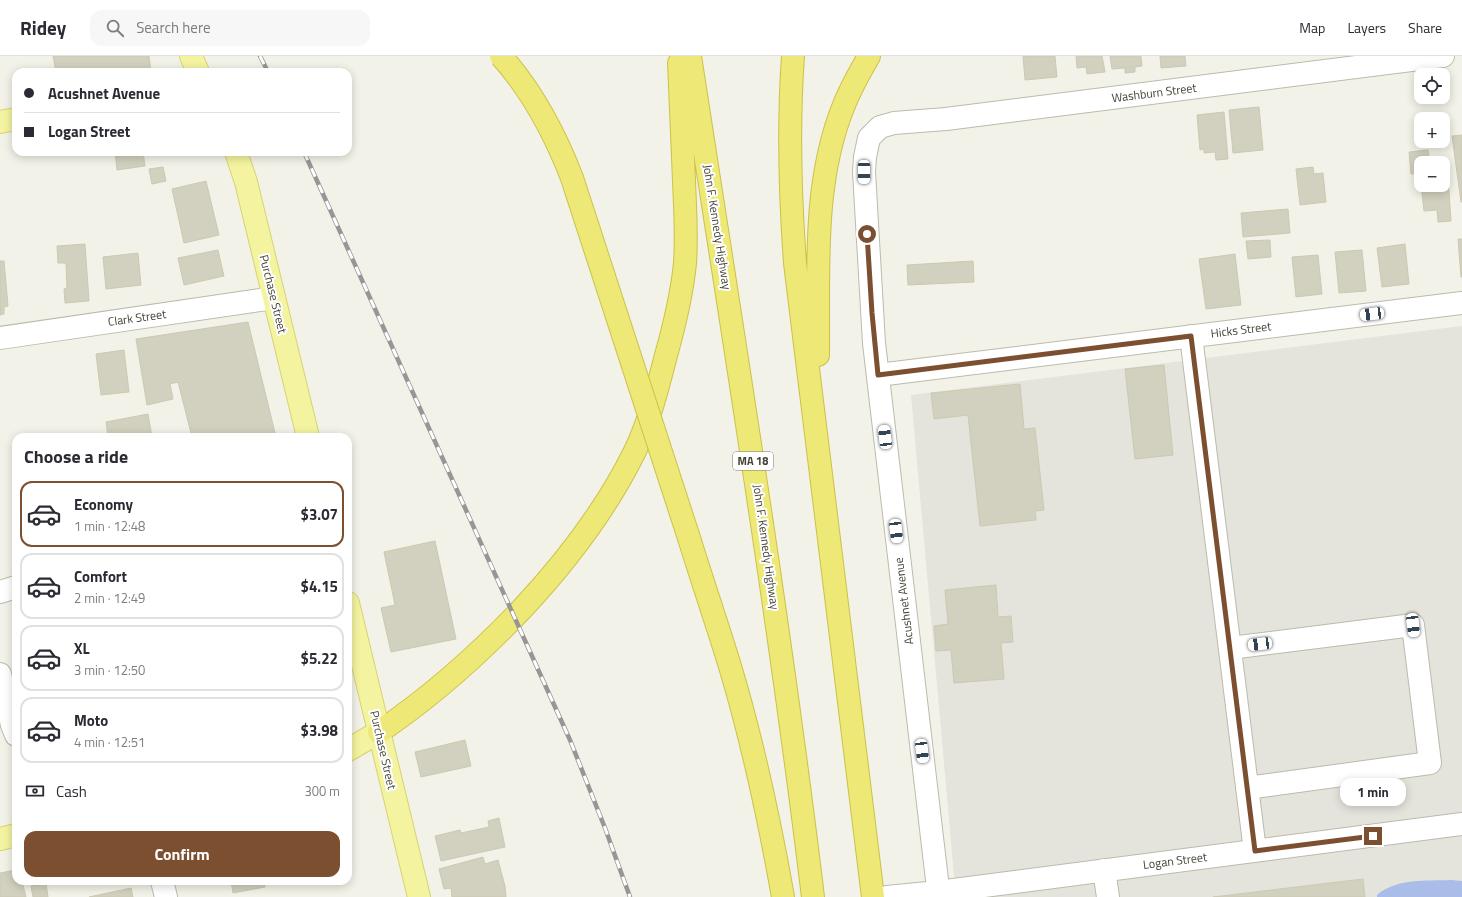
<!DOCTYPE html>
<html lang="en">
<head>
<meta charset="utf-8">
<style>
	body { margin:0; font-family:"Titillium Web",sans-serif; background:#f7f7f7; color:#2b2b33; height:100vh; display:flex; flex-direction:column; font-size:15px; white-space:nowrap }
	* { box-sizing:border-box; margin:0 }
	p { font-size:13px; color:#7c7c81 }
	.icon { flex:none; width:22px; height:22px; fill:none; stroke:currentColor; stroke-width:2; stroke-linecap:round; stroke-linejoin:round }
	.map { position:relative; flex:1; overflow:hidden }
	.sheet { position:absolute; left:12px; top:377px; width:340px; height:452px; display:flex; flex-direction:column; background:#fff; border-radius:12px; box-shadow:0 2px 10px #0003 }
	.sheet>* { flex:none }
	.hud { position:absolute; left:12px; top:12px; width:340px; height:88px; border-radius:12px; box-shadow:0 2px 10px #0003; display:grid; align-content:center; height:88px; padding:0 12px; background:#fff }
	.tools { position:absolute; left:1414px; top:12px; display:grid; gap:8px }
	.tools a { display:grid; place-items:center; width:36px; height:36px; border-radius:8px; background:#fff; box-shadow:0 2px 10px #0003; font-size:20px }
	.end { position:absolute; width:18px; height:18px; margin:-9px; border:5px solid #7d4f31; background:#fff; box-shadow:0 0 0 2px #fff }
	.from { border-radius:50% }
	.bubble { position:absolute; height:28px; border-radius:12px; background:#fff; box-shadow:0 2px 10px #0003; font-size:13px; font-weight:700; line-height:28px; text-align:center }
	.car { position:absolute; width:12px; height:24px; margin:-12px -6px; border-radius:5px; box-shadow:0 0 3px 1px #0007; background:linear-gradient(#fff 24%,#345 0 40%,#fff 0 76%,#345 0 86%,#fff 0) }
	.hud b { display:flex; align-items:center; gap:14px; height:38px; font-size:15px }
	.hud b+b { border-top:1px solid #e1e1e2 }
	.hud i { width:10px; height:10px; background:#2b2b33 }
	ul { padding:0; list-style:none }
	li { display:flex; align-items:center; gap:12px; height:66px; margin:0 8px 6px; padding:0 4px; border:2px solid #e1e1e2; border-radius:12px }
	li div { flex:1 }
	li b { display:block; font-size:15px }
	li em { font-style:normal; font-weight:700 }
	li.on { border-color:#7d4f31 }
	li>.icon { width:36px; height:36px; stroke-width:1.5 }
	h2 { padding:0 12px; font-size:18px; line-height:48px }
	.pay { display:flex; align-items:center; gap:10px; height:44px; padding:0 12px; font-size:15px }
	.pay p { margin-inline-start:auto }
	.button { display:flex; gap:8px; margin-top:auto; padding:8px 12px }
	.button a { flex:1; height:46px; border-radius:12px; background:#7d4f31; color:#fff; font-size:16px; font-weight:700; line-height:46px; text-align:center }
	header { display:flex; align-items:center; gap:24px; box-sizing:border-box; height:56px; padding:0 20px; background:#fff; border-bottom:1px solid #e1e1e2 }
	header strong { font-size:19px }
	nav { display:flex; gap:22px; margin-inline-start:auto; font-size:14px }
	.search { width:280px; height:36px; background:#f7f7f7; display:flex; align-items:center; gap:10px; box-sizing:border-box; padding:0 14px; border-radius:12px; color:#7c7c81; font-size:15px }
	.map>svg:first-child { display:block }
	.industrial { fill:#e4e3dc }
	.water { fill:#aabde8 }
	.building { fill:#d2d0be; stroke:#ccc9b2 }
	.lines { fill:none; stroke-linecap:round; stroke-linejoin:round }
	.minor-casing { stroke:#bcbbab; stroke-width:24 }
	.major-casing { stroke:#d6d471; stroke-width:24 }
	.highway-casing { stroke:#ccc148; stroke-width:24 }
	.minor { stroke:#fff; stroke-width:22 }
	.major { stroke:#f3f3a0; stroke-width:22 }
	.highway { stroke:#eee877; stroke-width:22 }
	.rail-casing { stroke:#969696; stroke-width:4.5 }
	.rail { stroke:#fff; stroke-width:3; stroke-dasharray:9; stroke-linecap:butt }
	.highway-bridge-casing { stroke:#ccc148; stroke-width:24; stroke-linecap:butt }
	.highway-bridge { stroke:#eee877; stroke-width:22 }
	.route { stroke:#7d4f31; stroke-width:5 }
	.labels { text-anchor:middle; stroke-width:4; stroke-linejoin:round; paint-order:stroke }
	.shield { fill:#fff; stroke:#7c7b73; stroke-width:1 }
	.shield-label { font-size:11px; font-weight:bold; fill:#444337 }
	.street-label { font-size:12px; fill:#444337; stroke:#fff }
</style>
</head>
<body>
<header>
<strong>Ridey</strong>
<div class="search"><svg class="icon" aria-label="search" viewBox="0 0 24 24"><circle cx="10" cy="10" r="6"/><path d="M15 15l6 6"/></svg>Search here</div>
<nav><a>Map</a><a>Layers</a><a>Share</a></nav>
</header>
<div class="map">
<svg width="1462" height="841" viewBox="0 0 1462 841">
	<rect width="100%" height="100%" fill="#f2f2e8"/>
	<!-- industrial -->
	<path class="industrial" d="M1462,270V841H956L911,339Z"/>
	<!-- water -->
	<path class="water" d="M1451,824L1462,825V841H1377V839C1396,822 1427,825 1451,824Z"/>
	<!-- building -->
	<path class="building" d="M53,0H149L151,16H56Z
		M1023,0H1055L1057,21L1025,24Z
		M1076,0H1102L1105,16L1087,18L1086,11L1077,12Z
		M1110,0H1141L1142,10L1135,11V16L1125,17V12L1112,13Z
		M1160,0H1185L1186,10L1161,12Z
		M1259,51L1263,94L1233,97L1229,54Z
		M1224,56L1228,103L1216,104L1215,96L1204,97V93L1200,94L1197,59Z
		M1462,79V146H1461L1452,80Z
		M1428,94L1430,107H1421V117L1411,118L1409,96Z
		M115,96H143L145,110L117,114Z
		M163,111L166,125L152,128L149,113Z
		M1313,111L1314,118L1323,117L1326,146L1300,149L1296,113Z
		M1448,122L1451,165L1438,166L1437,154L1424,155L1421,129H1443V123Z
		M206,125L219,179L184,187L172,133Z
		M1288,153L1290,177L1243,181L1241,157Z
		M1458,183H1462V221H1461Z
		M1270,184L1271,201L1248,203L1246,185Z
		M85,188L89,245L65,247L64,233L67,232L66,207H58L57,190Z
		M1405,188L1409,228L1382,231L1377,192Z
		M218,194L224,220L184,229L178,202Z
		M1362,194L1366,235L1339,237L1335,196Z
		M138,197L141,229L106,233L103,201Z
		M1235,198L1241,249L1206,253L1199,203Z
		M1318,199L1322,238L1296,241L1292,201Z
		M0,205H4L8,250L4,251V258L0,259Z
		M973,205L974,226L908,229L907,209Z
		M248,266L276,381H192L178,326L170,328L173,343L147,349L136,283Z
		M124,294L129,336L101,339L96,298Z
		M1164,309L1173,399L1135,403L1125,313Z
		M1020,328L1024,373L1035,372L1044,454L1035,455L1036,464L980,470L968,359L934,363L931,337Z
		M148,358L152,381H108L106,366Z
		M435,485L456,583L391,596L381,552L395,549L384,496Z
		M996,529L998,561L1011,560L1013,586L1001,587L1004,623L954,627L951,594L936,595L934,570L948,568L945,534Z
		M465,684L471,710L421,721L415,696Z
		M499,762L505,791L441,805L435,780L460,774L461,777L489,771L488,765Z
		M483,801L485,808L498,804L505,830L506,841H452L451,832L444,833L439,813Z
		M16,814V825H22L26,841H0V817Z
		M1363,823L1365,841H1213Z
		M231,825H264L265,831L233,837Z
		M46,827L48,841H33L31,830Z
		M131,832L133,841H89Z"/>
	<g class="lines">
		<!-- minor casing -->
		<g class="minor-casing">
			<path id="minor" d="M1191,280L1255,795
				M0,282L274,242
				M878,319L1462,247
				M0,536L16,531
				M1230,592L1413,569L1430,707L1247,732
				M0,618L12,669L16,679
				M1104,814L1108,841
				M162,825L166,841
				M887,841L938,836L1462,768
				M939,841L874,287L864,116L865,101L869,82L880,71L894,67L946,63L1443,0"/>
		</g>
		<!-- major casing -->
		<g class="major-casing">
			<path id="major" d="M191,0L198,16
				M0,66L16,63
				M236,96L246,126L308,381
				M348,547L419,841
				M348,694L379,676
				M0,783L16,779"/>
		</g>
		<!-- highway casing -->
		<g class="highway-casing">
			<path id="highway" d="M690,0C733,280 779,560 813,841
				M793,0C788,69 790,138 795,207L873,841
				M818,299C819,216 812,127 844,49C851,31 860,16 869,0
				M689,482C702,524 716,565 729,607C752,683 769,762 783,841
				M379,676C431,641 478,599 521,554C566,506 606,454 635,395C649,366 657,334 665,303C674,271 682,239 685,207C687,179 685,152 684,125C682,85 681,46 679,7"/>
		</g>
		<!-- minor -->
		<use href="#minor" class="minor"/>
		<!-- major -->
		<use href="#major" class="major"/>
		<!-- highway -->
		<use href="#highway" class="highway"/>
		<!-- rail casing -->
		<g class="rail-casing">
			<path id="rail" d="M260,0L268,16
				M304,96L570,684L605,772L630,841"/>
		</g>
		<!-- rail -->
		<use href="#rail" class="rail"/>
		<!-- highway-bridge casing -->
		<g class="highway-bridge-casing">
			<path id="highway-bridge" d="M501,0C533,36 555,78 572,122L689,482"/>
		</g>
		<!-- highway-bridge -->
		<use href="#highway-bridge" class="highway-bridge"/>
	</g>
	<g class="lines">
		<!-- route -->
		<path class="route" d="M867,178L872,257L878,319L1191,280L1255,795L1373,780"/>
	</g>
	<g class="labels">
		<!-- shield labels -->
		<rect class="shield" x="733" y="396" width="40" height="18" rx="3"/>
		<g class="shield-label">
			<text x="753" y="409">MA 18</text>
		</g>
		<!-- street labels -->
		<g class="street-label">
			<text transform="translate(1154 37) rotate(-7)" y="4">Washburn Street</text>
			<text transform="translate(717 171) rotate(81)" y="4">John F. Kennedy Highway</text>
			<text transform="translate(273 238) rotate(76)" y="4">Purchase Street</text>
			<text transform="translate(137 262) rotate(-8)" y="4">Clark Street</text>
			<text transform="translate(1241 274) rotate(-7)" y="4">Hicks Street</text>
			<text transform="translate(766 491) rotate(82)" y="4">John F. Kennedy Highway</text>
			<text transform="translate(904 545) rotate(-97)" y="4">Acushnet Avenue</text>
			<text transform="translate(383 694) rotate(77)" y="4">Purchase Street</text>
			<text transform="translate(1175 805) rotate(-7)" y="4">Logan Street</text>
		</g>
	</g>
</svg>
<div class="tools">
<a><svg class="icon" aria-label="locate" viewBox="0 0 24 24"><circle cx="12" cy="12" r="6"/><path d="M12 2v4M12 18v4M2 12h4M18 12h4"/></svg></a>
<a>+</a>
<a>−</a>
</div>
<i class="end from" style="left:867px;top:178px"></i>
<i class="end" style="left:1373px;top:780px"></i>
<div class="bubble" style="left:1340px;top:722px;width:66px">1 min</div>
<i class="car" style="left:864px;top:116px;rotate:180deg"></i>
<i class="car" style="left:1372px;top:258px;rotate:263deg"></i>
<i class="car" style="left:885px;top:381px;rotate:353deg"></i>
<i class="car" style="left:896px;top:475px;rotate:173deg"></i>
<i class="car" style="left:1413px;top:569px;rotate:173deg"></i>
<i class="car" style="left:1260px;top:588px;rotate:263deg"></i>
<i class="car" style="left:922px;top:695px;rotate:173deg"></i>
<div class="hud">
<b><i class="from"></i>Acushnet Avenue</b>
<b><i></i>Logan Street</b>
</div>
<section class="sheet">
<h2>Choose a ride</h2>
<ul>
<li class="on"><svg class="icon" aria-label="car" viewBox="0 0 24 24"><path d="M5 17H2v-5l4-1 3-4h7l3 4 3 1v5h-3M9 17h6M6 11h13"/><circle cx="7" cy="17" r="2"/><circle cx="17" cy="17" r="2"/></svg><div><b>Economy</b><p>1 min · 12:48</p></div><em>$3.07</em></li>
<li><svg class="icon" aria-label="car" viewBox="0 0 24 24"><path d="M5 17H2v-5l4-1 3-4h7l3 4 3 1v5h-3M9 17h6M6 11h13"/><circle cx="7" cy="17" r="2"/><circle cx="17" cy="17" r="2"/></svg><div><b>Comfort</b><p>2 min · 12:49</p></div><em>$4.15</em></li>
<li><svg class="icon" aria-label="car" viewBox="0 0 24 24"><path d="M5 17H2v-5l4-1 3-4h7l3 4 3 1v5h-3M9 17h6M6 11h13"/><circle cx="7" cy="17" r="2"/><circle cx="17" cy="17" r="2"/></svg><div><b>XL</b><p>3 min · 12:50</p></div><em>$5.22</em></li>
<li><svg class="icon" aria-label="car" viewBox="0 0 24 24"><path d="M5 17H2v-5l4-1 3-4h7l3 4 3 1v5h-3M9 17h6M6 11h13"/><circle cx="7" cy="17" r="2"/><circle cx="17" cy="17" r="2"/></svg><div><b>Moto</b><p>4 min · 12:51</p></div><em>$3.98</em></li>
</ul>
<div class="pay"><svg class="icon" aria-label="cash" viewBox="0 0 24 24"><path d="M3 7h18v10H3z"/><circle cx="12" cy="12" r="2"/></svg>Cash<p>300 m</p></div>
<div class="button"><a>Confirm</a></div>
</section>
</div>
</body>
</html>
